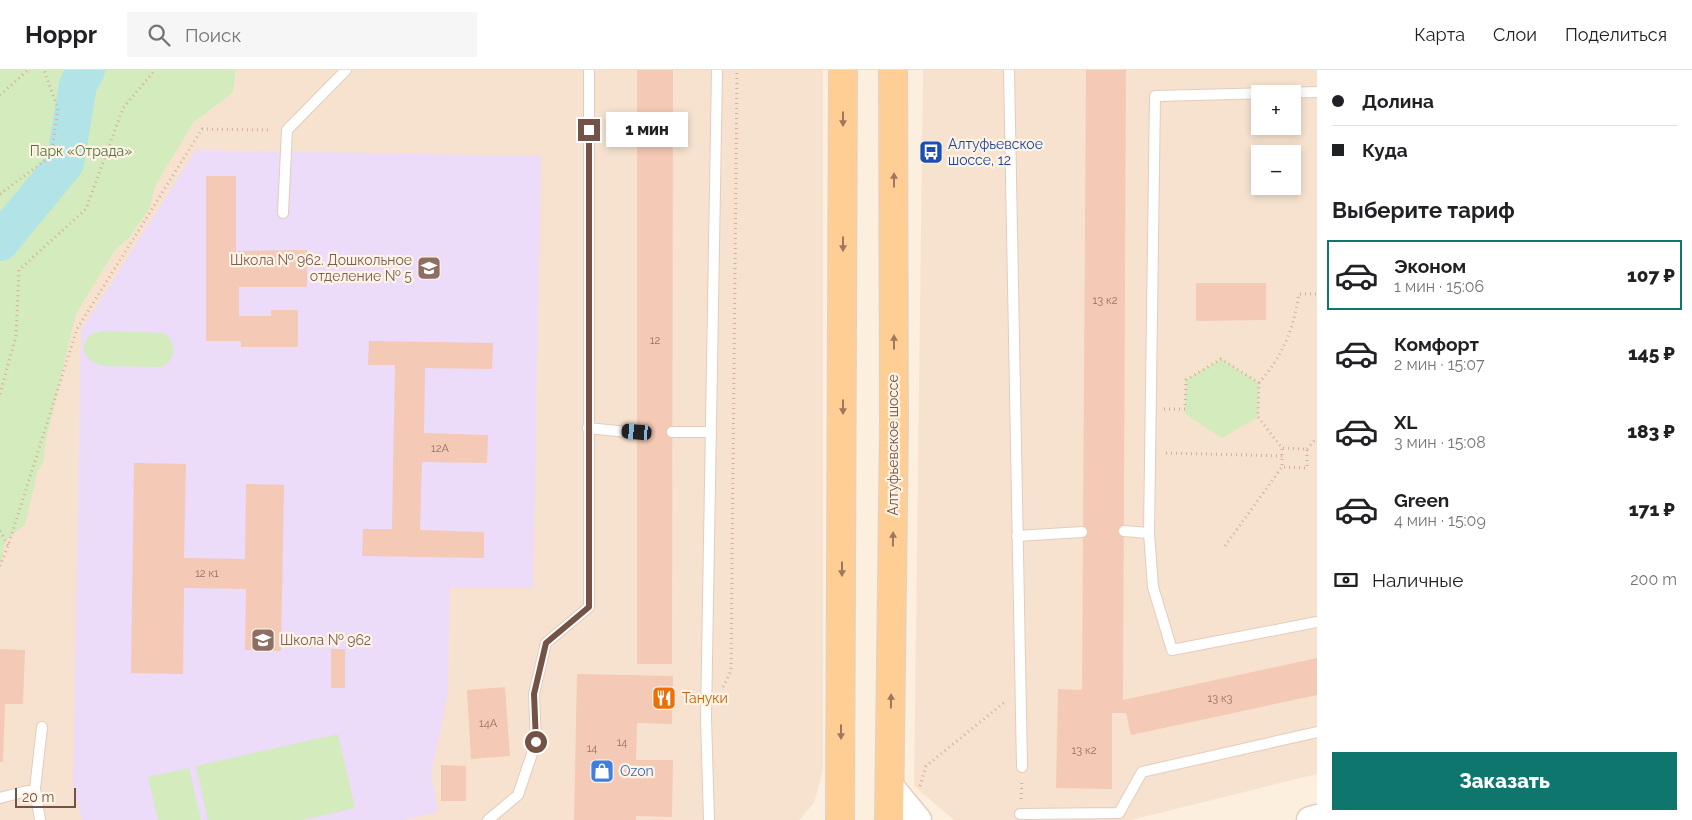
<!DOCTYPE html>
<html lang="ru">
<head>
<meta charset="utf-8">
<style>
	body { margin:0; font-family:Raleway,sans-serif; background:#f6f6f6; color:#202124; height:100vh; display:flex; flex-direction:column; font-size:19px; white-space:nowrap }
	* { box-sizing:border-box; margin:0 }
	p { font-size:16px; color:#757577 }
	.icon { flex:none; width:28px; height:28px; fill:none; stroke:currentColor; stroke-width:2; stroke-linecap:round; stroke-linejoin:round }
	.map { position:relative; flex:1; overflow:hidden }
	.panel { display:flex; flex-direction:column; background:#fff; width:375px }
	.panel>* { flex:none }
	.banner { display:grid; align-content:center; height:110px; padding:0 15px; background:#fff }
	.buttons { position:absolute; left:1251px; top:15px; display:grid; gap:10px }
	.buttons a { display:grid; place-items:center; width:50px; height:50px; border-radius:0px; background:#fff; box-shadow:0 2px 8px #0003; font-size:25px }
	.scale { position:absolute; left:15px; bottom:12px; width:61px; box-sizing:border-box; padding-left:5px; border:2px solid #745245; border-top:0; font-size:14px; line-height:18px; white-space:nowrap; color:#745245; -webkit-text-stroke:4px #fff3e6; paint-order:stroke }
	.end { position:absolute; width:22px; height:22px; margin:-11px; border:6px solid #745245; background:#fff; box-shadow:0 0 0 2px #fff }
	.from { border-radius:50% }
	.bubble { position:absolute; height:35px; border-radius:0px; background:#fff; box-shadow:0 2px 8px #0003; font-size:16px; font-weight:800; line-height:35px; text-align:center }
	.car { position:absolute; width:15px; height:30px; margin:-15px -8px; border-radius:6px; box-shadow:0 0 4px 1px #0007; background:linear-gradient(#222 24%,#8ab4d8 0 40%,#222 0 76%,#8ab4d8 0 86%,#222 0) }
	.banner b { display:flex; align-items:center; gap:18px; height:48px; font-size:19px }
	.banner b+b { border-top:1px solid #e0e0e0 }
	.banner i { width:12px; height:12px; background:#202124 }
	ul { padding:0; list-style:none }
	li { display:flex; align-items:center; gap:15px; height:70px; margin:0 10px 8px; padding:0 5px; border:2px solid transparent; border-radius:0px }
	li div { flex:1 }
	li b { display:block; font-size:19px }
	li em { font-style:normal; font-weight:800 }
	li.active { border-color:#0f766e }
	li>.icon { width:45px; height:45px; stroke-width:1.5 }
	h2 { padding:0 15px; font-size:22px; line-height:60px }
	.pay { display:flex; align-items:center; gap:12px; height:55px; padding:0 15px; font-size:19px }
	.pay p { margin-inline-start:auto }
	.button { display:flex; gap:10px; margin-top:auto; padding:10px 15px }
	.button a { flex:1; height:58px; border-radius:0px; background:#0f766e; color:#fff; font-size:20px; font-weight:800; line-height:58px; text-align:center }
	header { display:flex; align-items:center; gap:30px; box-sizing:border-box; height:70px; padding:0 25px; background:#fff; border-bottom:1px solid #e0e0e0 }
	header strong { font-size:24px }
	nav { display:flex; gap:28px; margin-inline-start:auto; font-size:18px }
	.search { width:350px; height:45px; background:#f6f6f6; display:flex; align-items:center; gap:12px; box-sizing:border-box; padding:0 18px; border-radius:0px; color:#757577; font-size:19px }
	main { display:flex; flex:1; min-height:0 }
	.map>svg:first-child { display:block }
	.residential { fill:#f7e2cf; fill-rule:evenodd }
	.education { fill:#ecdbf9 }
	.green { fill:#d3ebbd }
	.lines { fill:none; stroke-linecap:round; stroke-linejoin:round }
	.river { stroke:#b2e4e7; stroke-width:38 }
	.building { fill:#f4c9b5 }
	.lane-casing { stroke:#e3ccbd; stroke-width:12 }
	.secondary-casing { stroke:#e9ccba; stroke-width:29 }
	.primary-casing { stroke:#dbd2cf; stroke-width:30 }
	.path { stroke:#d8ac98; stroke-width:3; stroke-dasharray:1 4; stroke-linecap:butt }
	.lane { stroke:#fff; stroke-width:10 }
	.secondary { stroke:#fff; stroke-width:26 }
	.primary { stroke:#ffce94; stroke-width:28 }
	.oneway { fill:#9e775d }
	.route { stroke:#745245; stroke-width:6 }
	.labels { text-anchor:middle; stroke-width:4.5; stroke-linejoin:round; paint-order:stroke }
	.number-label { font-size:11px; fill:#947061 }
	.transit-label { font-size:14px; fill:#164399; stroke:#fff3e6; text-anchor:start }
	.park-label { font-size:14px; fill:#51753b; stroke:#fff3e6 }
	.education-label { font-size:14px; fill:#785e54; stroke:#fff3e6; text-anchor:end }
	.street-label { font-size:14px; fill:#745245; stroke:#fff3e6 }
	.food-label { font-size:14px; fill:#c56008; stroke:#fff3e6; text-anchor:start }
	.shop-label { font-size:14px; fill:#366cbe; stroke:#fff3e6; text-anchor:start }
</style>
</head>
<body>
<header>
<strong>Hoppr</strong>
<div class="search"><svg class="icon" aria-label="search" viewBox="0 0 24 24"><circle cx="10" cy="10" r="6"/><path d="M15 15l6 6"/></svg>Поиск</div>
<nav><a>Карта</a><a>Слои</a><a>Поделиться</a></nav>
</header>
<main>
<div class="map">
<svg width="1317" height="750" viewBox="0 0 1317 750">
	<rect width="100%" height="100%" fill="#fdefde"/>
	<!-- residential -->
	<path class="residential" d="M236,0H823V700L814,733L799,750H0V498L6,470L25,454L76,244L194,52L233,23Z
		M923,0H1317V704L1131,750H954L914,716ZM1260,24H1292V56H1260ZM1260,84H1292V116H1260Z"/>
	<!-- education -->
	<path class="education" d="M196,80L541,86L533,518L450,517L448,624L431,703L438,742L402,750H82L73,717L81,260Z"/>
	<!-- green -->
	<path class="green" d="M0,0H236L233,23L194,52L156,114L149,139L128,169L116,179L76,244L46,370L43,392L38,401L25,455L6,470L0,498Z
		M102,261L164,263C177,272 177,289 162,297L101,296L88,289L83,277L89,265Z
		M1221,289L1259,313L1258,347L1222,368L1185,344L1186,310Z
		M338,664L355,738L302,750H208L196,696Z
		M189,698L201,750H158L148,707Z"/>
	<g class="lines">
		<!-- river -->
		<path class="river" d="M0,172L65,93L78,15L86,0"/>
	</g>
	<!-- building -->
	<path class="building" d="M637,0H673L672,594H637Z
		M1086,0H1126L1123,630L1317,588V625L1131,665L1126,643H1112V719L1056,718L1058,619L1082,620Z
		M206,106H236V181L307,180V217H239V246H271V240H298V277H241V271H206Z
		M1196,213H1266V250L1196,251Z
		M369,271L493,273L492,299L425,298L424,363L488,365L487,393L422,392L420,460L484,462V488L362,486L363,459H392L395,295H368Z
		M134,393L186,394L184,488L245,489L246,414L284,415L281,581L245,580L246,519L184,518L183,604L131,603Z
		M0,579L25,580L23,634H5L3,692H0Z
		M331,579H345V618H331Z
		M577,604L673,606L672,654L637,653L636,690H673L672,747L636,746V750H574Z
		M505,617L510,686L471,689L467,620Z
		M441,695L466,696V731H441Z"/>
	<g class="lines">
		<!-- lane casing -->
		<g class="lane-casing">
			<path id="lane" d="M1009,0L1022,697
				M283,143L287,60L346,0
				M588,358L637,363
				M672,362H710
				M1124,461L1149,463L1153,517L1172,580L1317,552
				M1149,463L1155,26L1317,22
				M1017,466L1082,462
				M35,719L42,657
				M0,728L35,719L40,750
				M1020,744L1119,743L1142,702L1317,662
				M488,750L518,725L536,672L534,624L546,573L589,537V0
				M709,750L706,648L717,0"/>
		</g>
		<!-- secondary casing -->
		<g class="secondary-casing">
			<path id="secondary" d="M890,716L918,750
				M1310,750L1317,748"/>
		</g>
		<!-- primary casing -->
		<g class="primary-casing">
			<path id="primary" d="M840,750L843,0
				M889,750L894,356L893,0"/>
		</g>
		<!-- path -->
		<path class="path" d="M0,25L28,0
			M0,124L51,86L58,39L44,0
			M1259,313C1283,285 1293,261 1299,224H1317
			M0,324L16,266L19,200L86,139L123,38L155,0
			M1164,339H1185L1186,310L1221,289L1259,313L1258,347L1282,378V397L1307,398V379L1282,378
			M1307,379L1317,368
			M1166,383L1282,386
			M0,461L8,475
			M1225,476L1282,397
			M0,496L8,476L77,259L202,59L272,60
			M723,617L731,601L737,0
			M920,716L926,696L1006,631
			M1021,729L1022,711"/>
		<!-- lane -->
		<use href="#lane" class="lane"/>
		<!-- secondary -->
		<use href="#secondary" class="secondary"/>
		<!-- primary -->
		<use href="#primary" class="primary"/>
	</g>
	<!-- one-way arrows -->
	<defs><path id="oneway-solid" d="M-6-.8H1V-3.2L6.5 0L1 3.2V.8H-6Z" transform="scale(1.25)"/></defs>
	<g class="oneway">
		<use href="#oneway-solid" transform="translate(843 49) rotate(90)"/>
		<use href="#oneway-solid" transform="translate(894 110) rotate(-90)"/>
		<use href="#oneway-solid" transform="translate(843 174) rotate(90)"/>
		<use href="#oneway-solid" transform="translate(894 272) rotate(-90)"/>
		<use href="#oneway-solid" transform="translate(843 337) rotate(90)"/>
		<use href="#oneway-solid" transform="translate(893 469) rotate(-89)"/>
		<use href="#oneway-solid" transform="translate(842 499) rotate(90)"/>
		<use href="#oneway-solid" transform="translate(891 631) rotate(-89)"/>
		<use href="#oneway-solid" transform="translate(841 662) rotate(90)"/>
	</g>
	<g class="lines">
		<!-- route -->
		<path class="route" d="M536,672L534,624L546,573L589,537V60"/>
	</g>
	<!-- icons -->
	<defs>
		<g id="bus-square" transform="scale(1.25)"><rect x="-9" y="-9" width="18" height="18" rx="4" fill="#1a4fb4" stroke="#fff3e6"/><path d="M-5-6H5V4H4V6H2V4H-2V6H-4V4H-5ZM-3.5-4V0h7V-4ZM-3.5 1.2v1.5H-2V1.2ZM2 1.2v1.5H3.5V1.2Z" fill="#fff"/></g>
		<g id="school-square" transform="scale(1.25)"><rect x="-9" y="-9" width="18" height="18" rx="4" fill="#8d6e63" stroke="#fff3e6"/><path d="M0-5L7-2L0 1L-7-2ZM-4 1L0 2.5L4 1V4Q0 6-4 4Z" fill="#fff"/></g>
		<g id="restaurant-square" transform="scale(1.25)"><rect x="-9" y="-9" width="18" height="18" rx="4" fill="#e8710a" stroke="#fff3e6"/><path d="M-5-6h1v4h1v-4h1v4h1v-4h1v5L-1.5 .5V6h-2V.5L-5-1ZM5-6V6H3V1.5H1.5Q1.5-4 5-6Z" fill="#fff"/></g>
		<g id="shop-square" transform="scale(1.25)"><rect x="-9" y="-9" width="18" height="18" rx="4" fill="#3f7fe0" stroke="#fff3e6"/><path d="M-5-2.5h2.3a2.7 3.5 0 0 1 5.4 0H5L5.5 6h-11ZM-1.5-2.5h3a1.5 2.3 0 0 0-3 0Z" fill="#fff"/></g>
	</defs>
	<g fill-rule="evenodd">
		<use href="#bus-square" x="931" y="82"/>
		<use href="#school-square" x="429" y="198"/>
		<use href="#school-square" x="263" y="570"/>
		<use href="#restaurant-square" x="664" y="628"/>
		<use href="#shop-square" x="602" y="701"/>
	</g>
	<g class="labels">
		<!-- number labels -->
		<g class="number-label">
			<text x="1105" y="234">13 к2</text>
			<text x="655" y="274">12</text>
			<text x="440" y="382">12А</text>
			<text x="207" y="507">12 к1</text>
			<text x="1220" y="632">13 к3</text>
			<text x="488" y="657">14А</text>
			<text x="622" y="676">14</text>
			<text x="592" y="682">14</text>
			<text x="1084" y="684">13 к2</text>
		</g>
		<!-- transit labels -->
		<g class="transit-label">
			<text x="948" y="79">Алтуфьевское<tspan x="948" dy="16">шоссе, 12</tspan></text>
		</g>
		<!-- park labels -->
		<g class="park-label">
			<text x="81" y="86">Парк «Отрада»</text>
		</g>
		<!-- education labels -->
		<g class="education-label">
			<text x="412" y="195">Школа № 962. Дошкольное<tspan x="412" dy="16">отделение № 5</tspan></text>
			<text x="280" y="575" text-anchor="start">Школа № 962</text>
		</g>
		<!-- street labels -->
		<g class="street-label">
			<text transform="translate(893 375) rotate(-90)" y="5">Алтуфьевское шоссе</text>
		</g>
		<!-- food labels -->
		<g class="food-label">
			<text x="682" y="633">Тануки</text>
		</g>
		<!-- shop labels -->
		<g class="shop-label">
			<text x="620" y="706">Ozon</text>
		</g>
	</g>
</svg>
<div class="buttons">
<a>+</a>
<a>−</a>
</div>
<div class="scale">20 m</div>
<i class="end from" style="left:536px;top:672px"></i>
<i class="end" style="left:589px;top:60px"></i>
<div class="bubble" style="left:606px;top:42px;width:82px">1 мин</div>
<i class="car" style="left:637px;top:362px;rotate:275deg"></i>
</div>
<section class="panel">
<div class="banner">
<b><i class="from"></i>Долина</b>
<b><i></i>Куда</b>
</div>
<h2>Выберите тариф</h2>
<ul>
<li class="active"><svg class="icon" aria-label="car" viewBox="0 0 24 24"><path d="M5 17H2v-5l4-1 3-4h7l3 4 3 1v5h-3M9 17h6M6 11h13"/><circle cx="7" cy="17" r="2"/><circle cx="17" cy="17" r="2"/></svg><div><b>Эконом</b><p>1 мин · 15:06</p></div><em>107 ₽</em></li>
<li><svg class="icon" aria-label="car" viewBox="0 0 24 24"><path d="M5 17H2v-5l4-1 3-4h7l3 4 3 1v5h-3M9 17h6M6 11h13"/><circle cx="7" cy="17" r="2"/><circle cx="17" cy="17" r="2"/></svg><div><b>Комфорт</b><p>2 мин · 15:07</p></div><em>145 ₽</em></li>
<li><svg class="icon" aria-label="car" viewBox="0 0 24 24"><path d="M5 17H2v-5l4-1 3-4h7l3 4 3 1v5h-3M9 17h6M6 11h13"/><circle cx="7" cy="17" r="2"/><circle cx="17" cy="17" r="2"/></svg><div><b>XL</b><p>3 мин · 15:08</p></div><em>183 ₽</em></li>
<li><svg class="icon" aria-label="car" viewBox="0 0 24 24"><path d="M5 17H2v-5l4-1 3-4h7l3 4 3 1v5h-3M9 17h6M6 11h13"/><circle cx="7" cy="17" r="2"/><circle cx="17" cy="17" r="2"/></svg><div><b>Green</b><p>4 мин · 15:09</p></div><em>171 ₽</em></li>
</ul>
<div class="pay"><svg class="icon" aria-label="cash" viewBox="0 0 24 24"><path d="M3 7h18v10H3z"/><circle cx="12" cy="12" r="2"/></svg>Наличные<p>200 m</p></div>
<div class="button"><a>Заказать</a></div>
</section>
</main>
</body>
</html>
